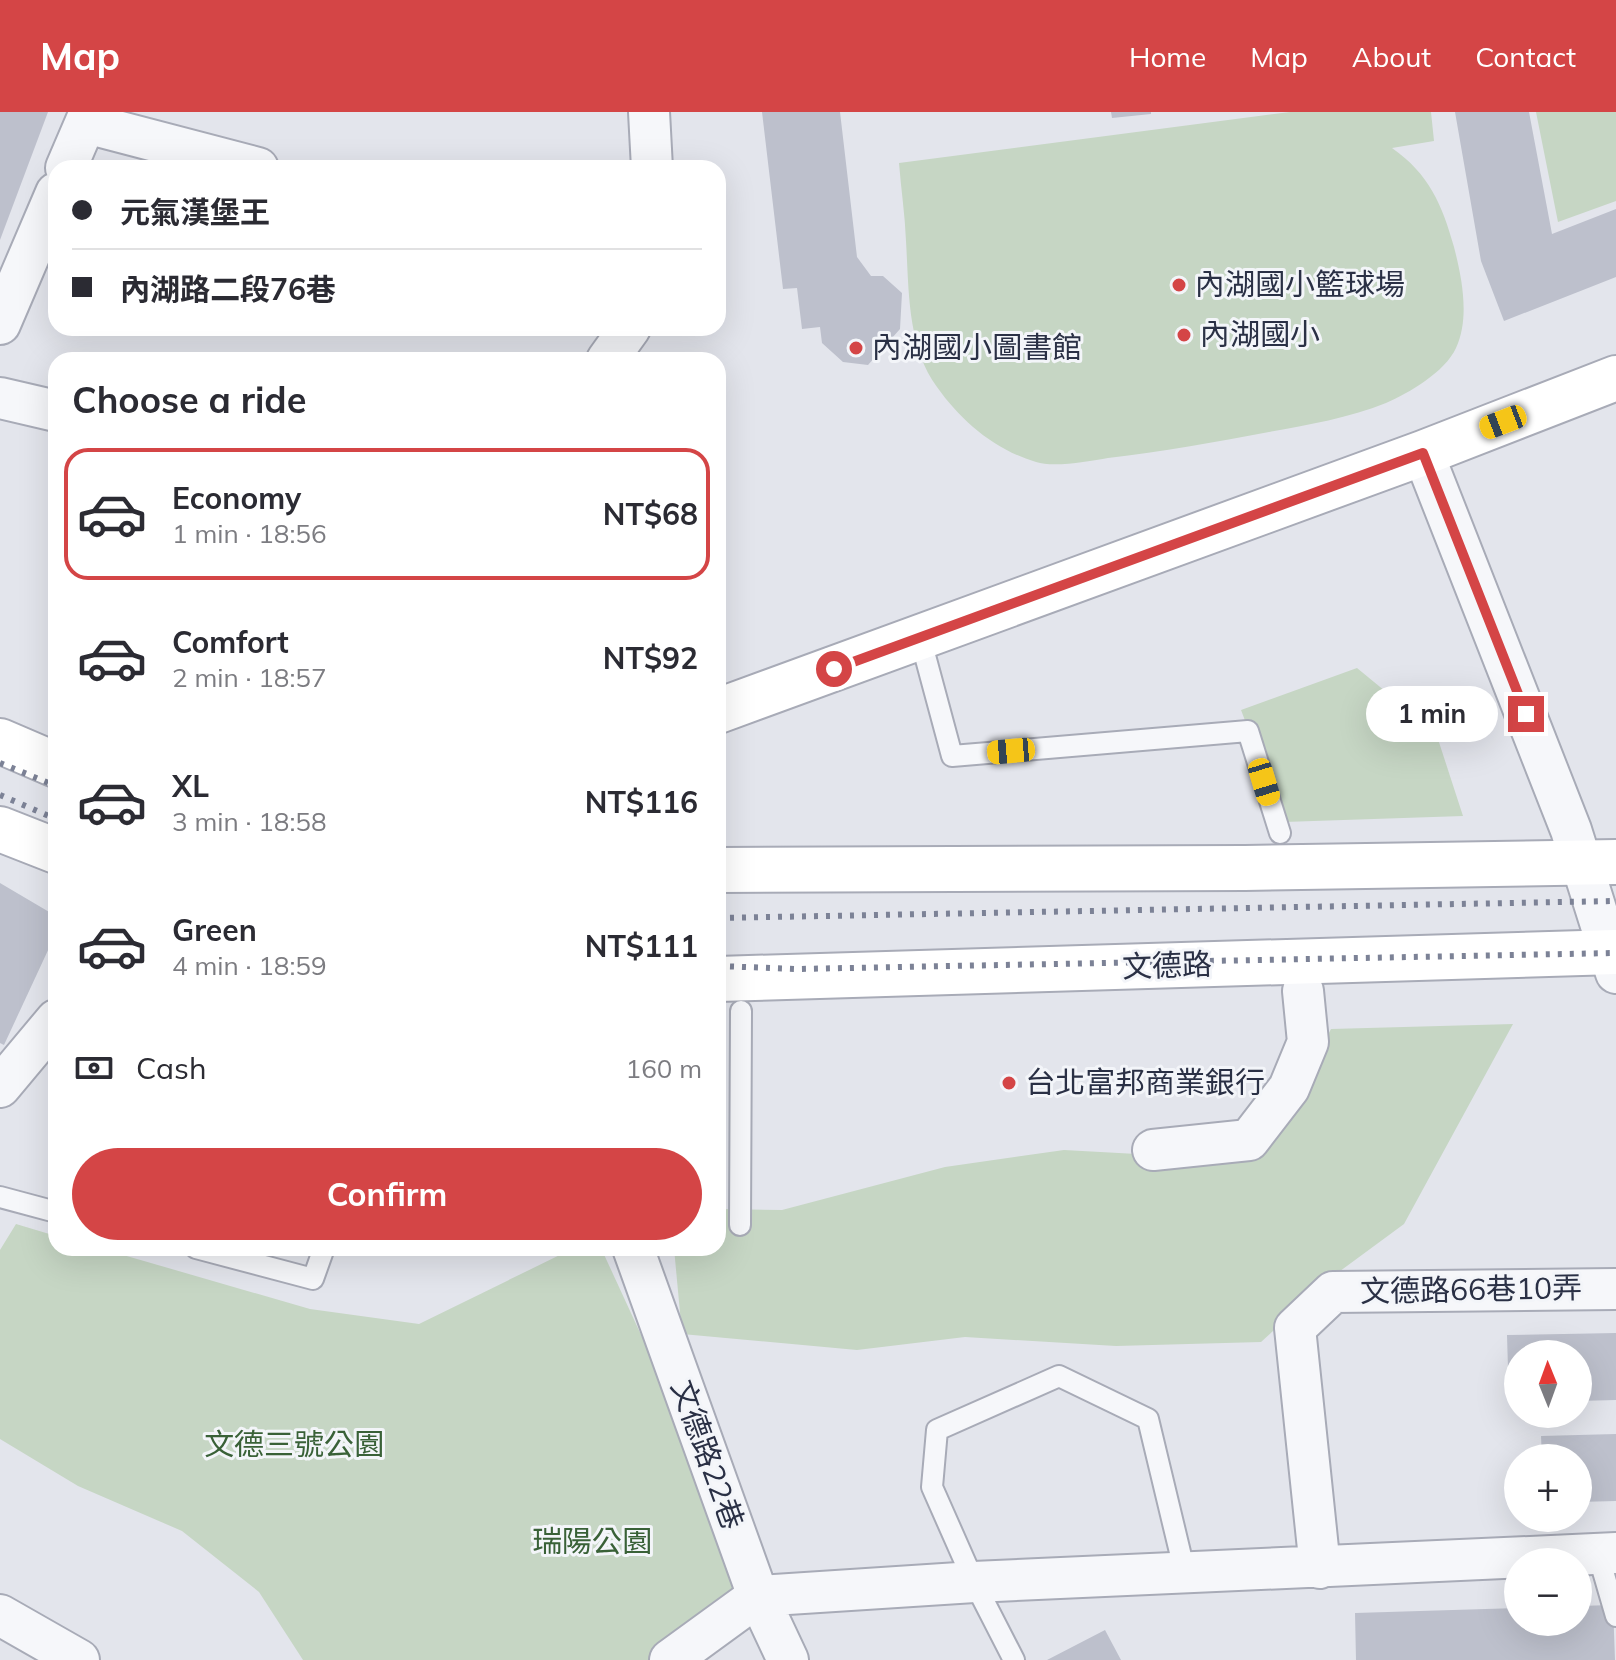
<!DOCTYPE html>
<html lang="en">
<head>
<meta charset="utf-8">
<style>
	body { margin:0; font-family:Mulish,"Noto Sans TC",sans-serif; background:#f7f7f7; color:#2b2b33; height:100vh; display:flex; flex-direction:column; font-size:30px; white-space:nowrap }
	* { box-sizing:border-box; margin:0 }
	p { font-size:26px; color:#7c7c81 }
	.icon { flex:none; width:44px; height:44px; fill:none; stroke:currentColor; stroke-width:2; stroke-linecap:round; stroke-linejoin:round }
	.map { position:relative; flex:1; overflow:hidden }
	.side { position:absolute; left:48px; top:240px; width:678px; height:904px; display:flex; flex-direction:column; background:#fff; border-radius:24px; box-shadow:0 8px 32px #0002 }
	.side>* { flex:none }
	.hud { position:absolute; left:48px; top:48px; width:678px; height:176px; border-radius:24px; box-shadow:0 8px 32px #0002; display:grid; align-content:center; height:176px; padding:0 24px; background:#fff }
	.needle { width:52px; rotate:359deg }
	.buttons { position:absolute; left:1504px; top:1228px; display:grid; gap:16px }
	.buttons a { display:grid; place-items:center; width:88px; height:88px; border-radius:50%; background:#fff; box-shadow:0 8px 32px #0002; font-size:40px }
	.end { position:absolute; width:36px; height:36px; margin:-18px; border:10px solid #d44546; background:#fff; box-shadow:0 0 0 4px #fff }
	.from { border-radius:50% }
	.bubble { position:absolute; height:56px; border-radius:28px; background:#fff; box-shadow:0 8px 32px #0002; font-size:26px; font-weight:700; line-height:56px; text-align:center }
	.car { position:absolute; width:24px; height:48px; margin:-24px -12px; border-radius:10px; box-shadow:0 0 6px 2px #0007; background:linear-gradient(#f5c518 24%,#345 0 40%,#f5c518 0 76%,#345 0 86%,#f5c518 0) }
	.hud b { display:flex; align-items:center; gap:28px; height:76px; font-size:30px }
	.hud b+b { border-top:2px solid #e1e1e2 }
	.hud i { width:20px; height:20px; background:#2b2b33 }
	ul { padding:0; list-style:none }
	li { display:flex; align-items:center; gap:24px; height:132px; margin:0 16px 12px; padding:0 8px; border:4px solid transparent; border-radius:24px }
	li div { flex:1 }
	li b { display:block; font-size:30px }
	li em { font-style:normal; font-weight:700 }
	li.on { border-color:#d44546 }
	li>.icon { width:72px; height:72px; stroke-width:1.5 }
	h2 { padding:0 24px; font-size:36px; line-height:96px }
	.pay { display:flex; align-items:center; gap:20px; height:88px; padding:0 24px; font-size:30px }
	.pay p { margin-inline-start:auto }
	.primary-button { display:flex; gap:16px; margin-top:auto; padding:16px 24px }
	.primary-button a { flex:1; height:92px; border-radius:48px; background:#d44546; color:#fff; font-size:32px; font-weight:700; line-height:92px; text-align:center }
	header { display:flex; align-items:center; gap:48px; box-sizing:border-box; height:112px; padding:0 40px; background:#d44546; color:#fff }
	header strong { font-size:38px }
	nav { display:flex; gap:44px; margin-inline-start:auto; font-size:28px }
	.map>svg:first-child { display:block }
	.green { fill:#c6d6c4 }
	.building { fill:#bdc0cc }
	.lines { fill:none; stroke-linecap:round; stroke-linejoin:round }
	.lane-casing { stroke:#a8abb7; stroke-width:24 }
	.street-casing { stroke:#a8abb7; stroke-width:44 }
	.secondary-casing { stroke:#a8abb7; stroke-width:48 }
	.lane { stroke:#f6f7fa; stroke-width:20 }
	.street { stroke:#f6f7fa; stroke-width:40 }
	.secondary { stroke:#fff; stroke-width:44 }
	.rail { stroke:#7c8296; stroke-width:6; stroke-dasharray:4 8; stroke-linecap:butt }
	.route { stroke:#d44546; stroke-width:10 }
	.poi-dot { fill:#d44546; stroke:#f3f5f9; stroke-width:3 }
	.labels { text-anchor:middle; stroke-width:6; stroke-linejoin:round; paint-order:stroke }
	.poi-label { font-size:30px; fill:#2a3045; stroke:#f3f5f9; text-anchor:start }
	.street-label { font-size:30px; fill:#2a3045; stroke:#f3f5f9 }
	.park-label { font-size:30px; fill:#396137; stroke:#f3f5f9 }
</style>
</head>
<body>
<header>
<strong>Map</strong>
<nav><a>Home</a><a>Map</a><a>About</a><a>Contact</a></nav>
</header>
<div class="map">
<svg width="1616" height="1548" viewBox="0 0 1616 1548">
	<rect width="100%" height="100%" fill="#e3e5ec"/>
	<!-- green -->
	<path class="green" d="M1290,0H1431L1434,29L1392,36C1429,62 1442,92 1454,135C1462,166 1470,206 1456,236C1445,260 1409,281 1386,291C1349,306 1307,313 1269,320C1215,330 1162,340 1108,346C1089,349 1054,356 1036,350C995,338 961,309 937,275C907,234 909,178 906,129C905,103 901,77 899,51Z
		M1536,0H1616V89L1558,110Z
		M1357,556L1436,621L1463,704L1284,710L1241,598Z
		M1513,912L1404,1112L1332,1165L1261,1230L1116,1234L965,1225L857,1238L682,1222L674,1136H718V1097L782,1098L945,1055L1064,1038L1155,1043L1290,997L1331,917Z
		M16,1112L56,1124V1136H99L310,1197L419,1212L574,1136H601L666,1277L741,1488L648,1548H303L259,1480L182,1419L78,1374L0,1327V1138Z"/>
	<!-- building -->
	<path class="building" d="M0,0H48L0,128Z
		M762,0H840L857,145L871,164H883L902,181L900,217L868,253L843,250L822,231L820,215L802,217L797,176L783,177Z
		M1111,0H1151V2L1112,6Z
		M1455,0H1529L1552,122L1616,97V165L1504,209L1481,149Z
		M0,771L56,804V821L4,933L0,931Z
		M1616,1221V1288L1578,1289V1242H1518V1290H1509L1507,1223Z
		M1616,1322V1389L1578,1390V1346H1542L1541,1324Z
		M1613,1493L1615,1548H1356L1355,1501L1518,1496V1510H1578V1494Z
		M1105,1518L1121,1548H1047Z"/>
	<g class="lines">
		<!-- lane casing -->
		<g class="lane-casing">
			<path id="lane" d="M920,525L952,644L1248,619L1280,721
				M0,1085L56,1100
				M740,1113L741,899
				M196,1136L313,1167L324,1136
				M1598,1442L1616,1504
				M1014,1548L974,1470L932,1375L937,1318L1059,1264L1148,1307L1185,1461"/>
		</g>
		<!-- street casing -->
		<g class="street-casing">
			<path id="street" d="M649,0L652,56
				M86,11L258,56
				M66,56L90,0
				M0,212L56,81
				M607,248L630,216
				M0,286L56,299
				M1423,341L1571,718L1616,861
				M0,975L56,908
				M1153,1038L1249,1028L1289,976L1308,930L1303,879
				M633,1136L758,1484L788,1548
				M1320,1456L1295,1216L1333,1180L1616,1177
				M0,1503L79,1548
				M670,1548L758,1484L974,1470L1616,1441"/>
		</g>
		<!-- secondary casing -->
		<g class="secondary-casing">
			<path id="secondary" d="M718,599L1423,341L1616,266
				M0,629L56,653
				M0,717L56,739
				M718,758L1245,756L1616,750
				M718,867L1616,840"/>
		</g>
		<!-- lane -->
		<use href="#lane" class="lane"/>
		<!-- street -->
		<use href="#street" class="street"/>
		<!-- secondary -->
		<use href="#secondary" class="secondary"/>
		<!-- rail -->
		<path class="rail" d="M0,651L56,674
			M0,683L56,707
			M718,806L1616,789
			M718,854L797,857L1616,841"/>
	</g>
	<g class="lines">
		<!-- route -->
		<path class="route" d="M834,557L1423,341L1526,602"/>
	</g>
	<!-- markers -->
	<g class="poi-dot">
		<circle cx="1179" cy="173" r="8"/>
		<circle cx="1184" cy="223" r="8"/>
		<circle cx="856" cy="236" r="8"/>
		<circle cx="1009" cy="971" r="8"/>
	</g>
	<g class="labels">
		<!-- poi labels -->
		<g class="poi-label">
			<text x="1195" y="183">內湖國小籃球場</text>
			<text x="1200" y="233">內湖國小</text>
			<text x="872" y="246">內湖國小圖書館</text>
			<text x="1025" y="981">台北富邦商業銀行</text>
		</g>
		<!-- street labels -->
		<g class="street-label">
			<text transform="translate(1167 854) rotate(-2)" y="10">文德路</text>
			<text transform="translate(1471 1178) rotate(-1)" y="10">文德路66巷10弄</text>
			<text transform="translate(707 1343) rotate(70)" y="10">文德路22巷</text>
		</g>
		<!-- park labels -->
		<g class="park-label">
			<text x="294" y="1343">文德三號公園</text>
			<text x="592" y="1440">瑞陽公園</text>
		</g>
	</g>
</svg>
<div class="buttons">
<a><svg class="needle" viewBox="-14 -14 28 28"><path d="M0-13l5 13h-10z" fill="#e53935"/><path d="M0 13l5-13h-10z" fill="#7c7c81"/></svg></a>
<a>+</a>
<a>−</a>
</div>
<i class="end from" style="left:834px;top:557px"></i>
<i class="end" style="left:1526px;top:602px"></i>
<div class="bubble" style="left:1366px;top:574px;width:132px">1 min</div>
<i class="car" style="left:1503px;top:310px;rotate:249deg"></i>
<i class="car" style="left:1011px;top:639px;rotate:265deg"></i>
<i class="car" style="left:1264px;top:670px;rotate:163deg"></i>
<div class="hud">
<b><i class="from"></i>元氣漢堡王</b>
<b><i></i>內湖路二段76巷</b>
</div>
<section class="side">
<h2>Choose a ride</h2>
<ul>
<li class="on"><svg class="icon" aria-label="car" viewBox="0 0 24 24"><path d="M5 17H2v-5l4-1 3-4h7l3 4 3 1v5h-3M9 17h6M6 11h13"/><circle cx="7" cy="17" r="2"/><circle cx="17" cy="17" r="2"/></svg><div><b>Economy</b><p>1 min · 18:56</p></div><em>NT$68</em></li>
<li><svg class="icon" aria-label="car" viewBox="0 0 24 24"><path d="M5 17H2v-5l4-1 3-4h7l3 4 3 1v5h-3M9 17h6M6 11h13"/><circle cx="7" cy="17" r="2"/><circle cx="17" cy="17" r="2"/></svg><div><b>Comfort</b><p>2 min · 18:57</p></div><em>NT$92</em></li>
<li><svg class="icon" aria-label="car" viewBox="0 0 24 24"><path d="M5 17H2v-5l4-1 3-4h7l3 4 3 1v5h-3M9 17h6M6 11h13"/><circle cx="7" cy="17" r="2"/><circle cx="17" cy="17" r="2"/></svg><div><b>XL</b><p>3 min · 18:58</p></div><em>NT$116</em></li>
<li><svg class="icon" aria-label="car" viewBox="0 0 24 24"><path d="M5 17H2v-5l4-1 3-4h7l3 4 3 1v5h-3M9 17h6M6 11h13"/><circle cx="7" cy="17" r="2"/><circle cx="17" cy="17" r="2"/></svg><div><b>Green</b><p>4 min · 18:59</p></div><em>NT$111</em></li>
</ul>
<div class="pay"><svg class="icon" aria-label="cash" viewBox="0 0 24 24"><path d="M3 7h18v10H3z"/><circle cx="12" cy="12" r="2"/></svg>Cash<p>160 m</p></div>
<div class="primary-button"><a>Confirm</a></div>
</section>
</div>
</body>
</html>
